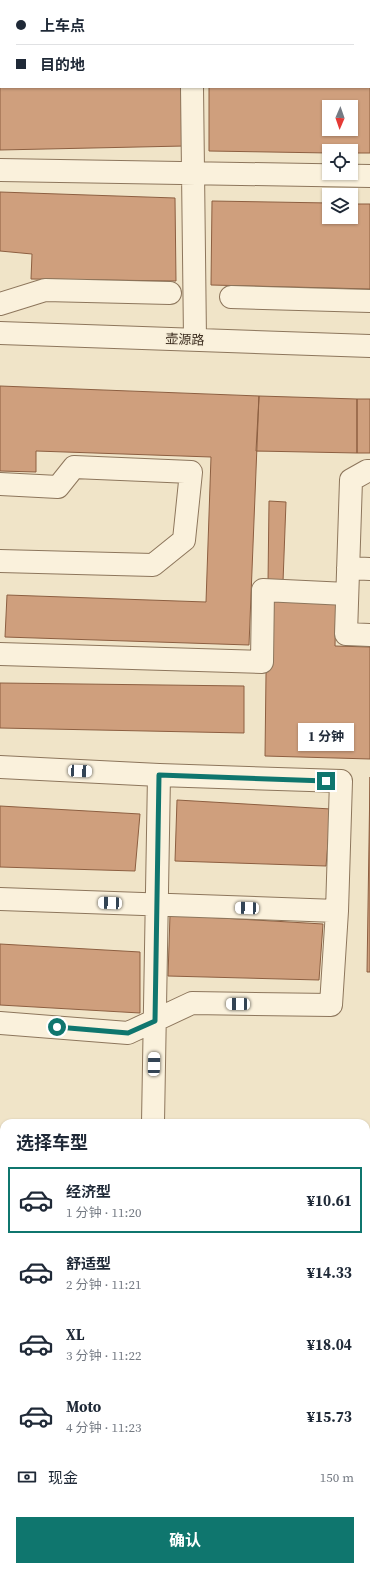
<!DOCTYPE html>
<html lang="zh">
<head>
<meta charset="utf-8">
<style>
	body { margin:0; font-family:"Source Serif 4","Noto Sans SC",serif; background:#f2f2f3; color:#1f2937; height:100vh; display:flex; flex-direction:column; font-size:15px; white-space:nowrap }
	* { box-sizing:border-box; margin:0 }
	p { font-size:13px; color:#747a83 }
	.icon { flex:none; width:22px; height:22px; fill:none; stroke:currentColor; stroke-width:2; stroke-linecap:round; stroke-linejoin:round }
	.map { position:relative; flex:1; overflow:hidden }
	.details { position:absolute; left:0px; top:1119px; width:370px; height:452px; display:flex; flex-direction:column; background:#fff; border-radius:12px 12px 0 0; box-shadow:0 1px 3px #0004 }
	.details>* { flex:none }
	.hud { position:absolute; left:0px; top:0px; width:370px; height:88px; box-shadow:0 1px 3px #0004; display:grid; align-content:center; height:88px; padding:0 16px; background:#fff }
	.needle { width:26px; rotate:182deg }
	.controls { position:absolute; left:322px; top:100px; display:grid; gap:8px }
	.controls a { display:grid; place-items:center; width:36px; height:36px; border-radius:0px; background:#fff; box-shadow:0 1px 3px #0004; font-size:20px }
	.end { position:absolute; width:18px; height:18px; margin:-9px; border:5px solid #0f766e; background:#fff; box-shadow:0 0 0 2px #fff }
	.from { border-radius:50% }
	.bubble { position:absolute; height:28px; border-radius:0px; background:#fff; box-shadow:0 1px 3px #0004; font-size:13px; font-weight:700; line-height:28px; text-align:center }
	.car { position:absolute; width:12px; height:24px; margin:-12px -6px; border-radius:5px; box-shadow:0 0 3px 1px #0007; background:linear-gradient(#fff 24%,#345 0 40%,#fff 0 76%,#345 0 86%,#fff 0) }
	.hud b { display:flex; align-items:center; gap:14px; height:38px; font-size:15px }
	.hud b+b { border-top:1px solid #e0e1e3 }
	.hud i { width:10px; height:10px; background:#1f2937 }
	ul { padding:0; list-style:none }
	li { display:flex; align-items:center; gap:12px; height:66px; margin:0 8px 6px; padding:0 8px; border:2px solid transparent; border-radius:0px }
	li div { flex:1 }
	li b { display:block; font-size:15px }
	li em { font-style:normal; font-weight:700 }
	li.on { border-color:#0f766e }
	li>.icon { width:36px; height:36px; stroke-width:1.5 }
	h2 { padding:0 16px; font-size:18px; line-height:48px }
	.pay { display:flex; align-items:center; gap:10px; height:44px; padding:0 16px; font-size:15px }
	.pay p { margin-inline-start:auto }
	.cta { display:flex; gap:8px; margin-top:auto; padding:8px 16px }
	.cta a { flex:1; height:46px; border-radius:0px; background:#0f766e; color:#fff; font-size:16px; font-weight:700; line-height:46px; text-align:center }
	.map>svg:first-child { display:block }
	.building { fill:#cf9f7d; stroke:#8d5f41; fill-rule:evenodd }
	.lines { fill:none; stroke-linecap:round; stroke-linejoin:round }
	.minor-casing { stroke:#8d765c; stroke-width:24 }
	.minor { stroke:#faf1dc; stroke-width:22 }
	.route { stroke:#0f766e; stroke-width:5 }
	.labels { text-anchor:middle; stroke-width:3; stroke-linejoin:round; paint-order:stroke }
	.street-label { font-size:13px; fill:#3d2e20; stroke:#f7eed8 }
</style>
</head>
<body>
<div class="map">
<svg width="370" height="1571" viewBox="0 0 370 1571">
	<rect width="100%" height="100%" fill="#f0e4c8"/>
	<!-- building -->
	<path class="building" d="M0,0H176L1,1V87H181L184,146L0,150Z
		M207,0H370V153H351V151H329V153L209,151V87H369V1ZM329,107H351V129H329Z
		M0,192L175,198L176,281L31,279L32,254L0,251Z
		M212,201L329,203V217H351V204H370V289L211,285Z
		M0,386L259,396L249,645L5,637L7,595L206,602L211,457L36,451V472L0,471Z
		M259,396L357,399V453L256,451Z
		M357,399H370V453H357Z
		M269,501L286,502L283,582L268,583Z
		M267,593L336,598L335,646L370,647V759L265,756Z
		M0,683L244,686V733L0,728Z
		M370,777V972H367Z
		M177,800L331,809L326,866L175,861Z
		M0,806L140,814L135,871L0,867Z
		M170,915L323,924L319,980L168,976Z
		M0,944L140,952V1013L0,1005Z"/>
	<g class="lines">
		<!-- minor casing -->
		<g class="minor-casing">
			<path id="minor" d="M192,0V1
				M192,87L195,339
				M0,170L370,176
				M231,297L370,301
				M0,304L45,290L170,293
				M0,333L370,346
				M370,471H367L351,480L346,634L370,635
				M0,484L58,487L74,467L191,472L184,540L153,565L0,561
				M348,568L370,569
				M0,654L262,662L263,590L347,594
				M0,767L159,775L341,781L337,911L331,1005L192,1003L128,1033L0,1023
				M0,899L337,911
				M153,1123L159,775
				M113,1567V1571"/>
		</g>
		<!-- minor -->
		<use href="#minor" class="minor"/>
	</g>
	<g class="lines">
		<!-- route -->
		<path class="route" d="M57,1027L128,1033L155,1021L159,775L326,781"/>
	</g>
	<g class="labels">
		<!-- street labels -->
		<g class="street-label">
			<text transform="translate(185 339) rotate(2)" y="5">壶源路</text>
		</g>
	</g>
</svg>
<div class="controls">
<a><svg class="needle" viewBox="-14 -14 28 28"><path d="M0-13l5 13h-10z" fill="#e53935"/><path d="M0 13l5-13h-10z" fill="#747a83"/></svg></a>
<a><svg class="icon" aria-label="locate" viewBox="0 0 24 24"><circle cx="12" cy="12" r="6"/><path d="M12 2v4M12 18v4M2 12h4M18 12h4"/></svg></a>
<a><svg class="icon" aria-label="layers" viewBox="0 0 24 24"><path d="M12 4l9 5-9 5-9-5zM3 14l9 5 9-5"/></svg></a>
</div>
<i class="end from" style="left:57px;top:1027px"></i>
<i class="end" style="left:326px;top:781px"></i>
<div class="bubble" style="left:298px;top:723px;width:56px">1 分钟</div>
<i class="car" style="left:80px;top:771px;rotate:93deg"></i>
<i class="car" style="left:110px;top:903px;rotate:272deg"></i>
<i class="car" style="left:247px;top:908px;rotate:272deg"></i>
<i class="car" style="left:238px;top:1004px;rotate:271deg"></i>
<i class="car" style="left:154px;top:1064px;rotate:1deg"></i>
<div class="hud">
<b><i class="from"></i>上车点</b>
<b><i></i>目的地</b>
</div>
<section class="details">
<h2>选择车型</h2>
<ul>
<li class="on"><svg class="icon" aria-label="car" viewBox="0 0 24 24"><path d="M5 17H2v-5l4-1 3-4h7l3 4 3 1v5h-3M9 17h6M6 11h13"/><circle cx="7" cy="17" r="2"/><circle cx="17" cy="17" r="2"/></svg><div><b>经济型</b><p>1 分钟 · 11:20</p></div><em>¥10.61</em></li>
<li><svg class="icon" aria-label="car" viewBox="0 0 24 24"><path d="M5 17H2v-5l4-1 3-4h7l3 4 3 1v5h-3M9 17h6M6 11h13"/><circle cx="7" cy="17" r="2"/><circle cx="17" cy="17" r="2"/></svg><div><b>舒适型</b><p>2 分钟 · 11:21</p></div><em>¥14.33</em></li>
<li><svg class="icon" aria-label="car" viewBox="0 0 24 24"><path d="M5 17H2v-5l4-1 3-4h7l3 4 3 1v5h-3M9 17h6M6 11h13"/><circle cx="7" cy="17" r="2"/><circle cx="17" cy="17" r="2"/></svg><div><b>XL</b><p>3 分钟 · 11:22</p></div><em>¥18.04</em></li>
<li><svg class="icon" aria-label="car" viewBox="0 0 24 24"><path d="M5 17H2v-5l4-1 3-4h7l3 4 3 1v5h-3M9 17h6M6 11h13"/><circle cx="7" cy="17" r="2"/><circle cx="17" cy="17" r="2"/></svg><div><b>Moto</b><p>4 分钟 · 11:23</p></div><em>¥15.73</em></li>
</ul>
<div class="pay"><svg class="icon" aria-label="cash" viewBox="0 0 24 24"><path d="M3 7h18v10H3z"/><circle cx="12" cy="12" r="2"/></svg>现金<p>150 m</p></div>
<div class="cta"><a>确认</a></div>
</section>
</div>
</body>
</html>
